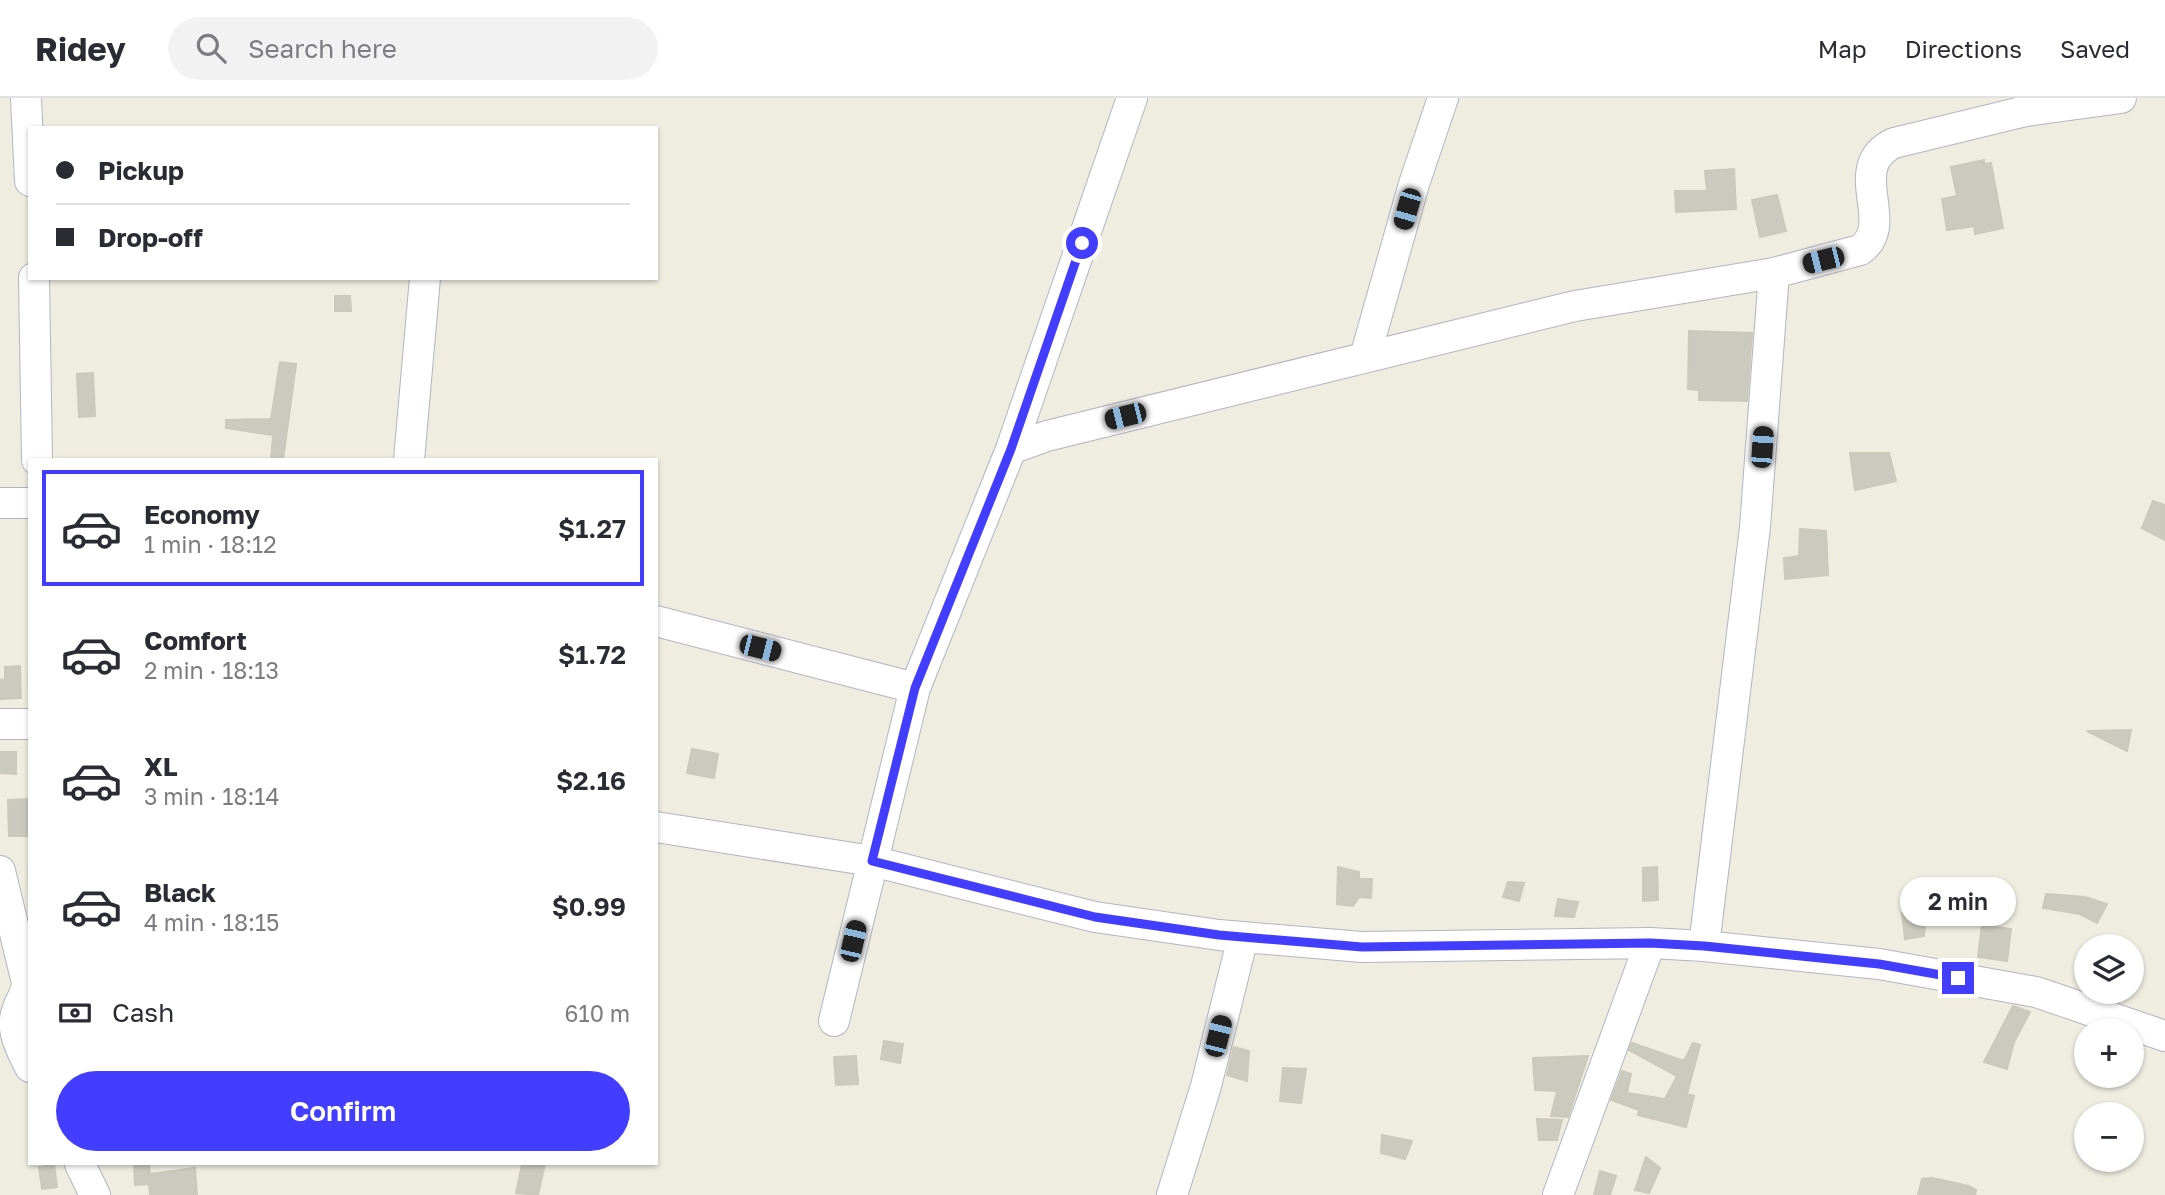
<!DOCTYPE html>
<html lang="en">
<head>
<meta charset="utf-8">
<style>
	body { margin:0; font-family:"Golos Text",sans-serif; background:#f2f2f3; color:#2b2b33; height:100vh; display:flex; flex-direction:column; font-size:26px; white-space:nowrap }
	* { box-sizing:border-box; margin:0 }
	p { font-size:23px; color:#7c7c81 }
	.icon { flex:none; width:38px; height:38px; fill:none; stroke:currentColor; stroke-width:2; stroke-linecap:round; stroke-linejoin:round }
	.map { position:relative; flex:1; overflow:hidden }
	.panel { position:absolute; left:28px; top:360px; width:630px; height:707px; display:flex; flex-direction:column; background:#fff; border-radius:0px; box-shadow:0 2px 5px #0004 }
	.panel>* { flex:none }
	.hud { position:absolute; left:28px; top:28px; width:630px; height:154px; border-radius:0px; box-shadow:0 2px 5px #0004; display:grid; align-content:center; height:154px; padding:0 28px; background:#fff }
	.tools { position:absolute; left:2074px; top:836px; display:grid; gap:14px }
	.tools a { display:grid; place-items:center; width:70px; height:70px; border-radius:50%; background:#fff; box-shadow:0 2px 5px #0004; font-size:35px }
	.end { position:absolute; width:32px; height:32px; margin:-16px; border:9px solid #423dff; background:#fff; box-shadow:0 0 0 4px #fff }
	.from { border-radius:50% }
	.bubble { position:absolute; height:49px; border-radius:24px; background:#fff; box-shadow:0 2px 5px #0004; font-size:23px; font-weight:600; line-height:49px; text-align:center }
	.car { position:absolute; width:21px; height:42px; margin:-21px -10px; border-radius:9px; box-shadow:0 0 5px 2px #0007; background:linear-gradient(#222 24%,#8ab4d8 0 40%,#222 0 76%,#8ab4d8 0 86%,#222 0) }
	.hud b { display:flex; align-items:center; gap:24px; height:66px; font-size:26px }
	.hud b+b { border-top:2px solid #e1e1e2 }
	.hud i { width:18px; height:18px; background:#2b2b33 }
	ul { padding:12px 0 0; list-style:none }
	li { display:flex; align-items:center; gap:21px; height:116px; margin:0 14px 10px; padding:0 14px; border:4px solid transparent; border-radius:0px }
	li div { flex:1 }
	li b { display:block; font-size:26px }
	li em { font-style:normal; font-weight:600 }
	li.current { border-color:#423dff }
	li>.icon { width:63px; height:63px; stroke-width:1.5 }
	.pay { display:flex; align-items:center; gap:18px; height:77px; padding:0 28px; font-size:26px }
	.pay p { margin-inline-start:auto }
	.action { display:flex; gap:14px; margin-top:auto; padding:14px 28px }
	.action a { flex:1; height:80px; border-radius:42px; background:#423dff; color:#fff; font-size:28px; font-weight:600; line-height:80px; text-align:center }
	header { display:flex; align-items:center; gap:42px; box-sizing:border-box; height:98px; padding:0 35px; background:#fff; border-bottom:2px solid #e1e1e2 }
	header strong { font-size:33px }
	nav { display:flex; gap:38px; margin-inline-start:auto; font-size:24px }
	.search { width:490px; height:63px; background:#f2f2f3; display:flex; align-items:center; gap:18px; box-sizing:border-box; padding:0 24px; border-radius:38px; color:#7c7c81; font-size:26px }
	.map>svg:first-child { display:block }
	.building { fill:#cbcabe; stroke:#cbc9b9; stroke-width:2 }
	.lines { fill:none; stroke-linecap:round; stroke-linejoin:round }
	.minor-casing { stroke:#b4b4c1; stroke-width:32 }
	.minor { stroke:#fff; stroke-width:30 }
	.route { stroke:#423dff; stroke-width:9 }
</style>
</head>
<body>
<header>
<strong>Ridey</strong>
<div class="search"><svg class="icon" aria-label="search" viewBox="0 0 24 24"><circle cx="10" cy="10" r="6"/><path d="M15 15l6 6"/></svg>Search here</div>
<nav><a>Map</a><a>Directions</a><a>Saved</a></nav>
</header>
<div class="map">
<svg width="2165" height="1097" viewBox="0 0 2165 1097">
	<rect width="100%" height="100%" fill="#efece0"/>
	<!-- building -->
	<path class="building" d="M1984,62V66L1991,65L2003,130L1975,136L1974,128L1947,132L1942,101L1957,98L1951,69Z
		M1734,71L1736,111L1676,114L1675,93H1707L1705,73Z
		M1777,97L1786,133L1760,139L1752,102Z
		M335,198H350L351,213H335Z
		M1689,233L1752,235L1747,303L1699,302V292L1688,291Z
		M280,264L296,266L283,362H271L273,337L226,330V322L271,321Z
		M93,275L95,318L79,319L77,276Z
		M1850,355H1889L1896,383L1855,392Z
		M2153,403L2165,407V442L2142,430Z
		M1800,431L1826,433L1828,477L1785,481L1784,460L1799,458Z
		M20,568L21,600L0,601V582L5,581V569Z
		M2131,632L2127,653L2087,633Z
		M692,651L718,656L714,680L687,675Z
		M0,654H16V676L0,675Z
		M30,701V738H9L8,702Z
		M1338,769L1359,774V781H1372L1371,800L1359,799L1353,808L1337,806Z
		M1657,769L1658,802L1643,803V770Z
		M1508,784L1524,785L1519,803L1503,799Z
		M2046,796L2085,799L2107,806L2097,825L2080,816L2043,810Z
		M1558,801L1578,804L1574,819L1555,818Z
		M1926,814L1924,838L1905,841L1902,815Z
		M1982,827L2011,831L2007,863L1978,859Z
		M2013,908L2030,914L2014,944L2007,971L1984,964Z
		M884,943L903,946L900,965L881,961Z
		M1632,945L1684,963L1693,945L1700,947L1687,996L1694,998L1686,1029L1638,1017L1639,1012L1611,1002L1622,973L1631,976L1627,995L1665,1001L1677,978L1629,952Z
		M1234,949L1249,953L1247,983L1227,977Z
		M856,958L858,986L836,987L834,959Z
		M1588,958L1568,1019L1551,1018L1557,993L1535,992L1533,960Z
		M1283,970L1306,971L1301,1005L1280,1003Z
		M1537,1021L1562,1022L1557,1042H1539Z
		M1382,1037L1412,1043L1405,1061L1381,1055Z
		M1646,1059L1660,1070L1649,1095L1635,1092Z
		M134,1066H149L150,1076L195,1070L197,1097H150L149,1086L135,1087Z
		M522,1066H545L538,1097L516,1095Z
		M54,1067L57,1089L42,1091L39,1069Z
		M1600,1073L1616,1078L1610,1097H1594Z
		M1932,1080L1969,1088L1976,1092L1975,1097H1918L1922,1081Z"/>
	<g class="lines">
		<!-- minor casing -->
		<g class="minor-casing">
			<path id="minor" d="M26,0L30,83
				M34,180L37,362
				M1365,259L1414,86L1443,0
				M1011,351L1047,338L1575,208L1774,175L1860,152C1898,126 1843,69 1894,45L2026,13L2121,0
				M409,362L425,180
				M0,405H30
				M656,523L915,590
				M0,626H30
				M656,729L872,763L1095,819L1219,837L1362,849L1650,845L1704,848L1879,866L2036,894L2165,938
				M0,773L27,885C26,898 19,903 16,916C11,934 22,953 30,969
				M1704,848L1755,429L1774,175
				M834,923L915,590L1011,351L1132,0
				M80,1066L95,1097
				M1172,1097L1206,988L1243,839
				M1558,1097L1650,845"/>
		</g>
		<!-- minor -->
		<use href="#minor" class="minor"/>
	</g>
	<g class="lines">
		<!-- route -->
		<path class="route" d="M1082,145L1011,351L915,590L872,763L1095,819L1219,837L1362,849L1650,845L1704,848L1879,866L1958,880"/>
	</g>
</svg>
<div class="tools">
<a><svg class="icon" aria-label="layers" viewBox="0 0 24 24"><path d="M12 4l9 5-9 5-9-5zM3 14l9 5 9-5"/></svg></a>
<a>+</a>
<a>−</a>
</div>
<i class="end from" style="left:1082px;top:145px"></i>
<i class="end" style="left:1958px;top:880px"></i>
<div class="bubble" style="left:1900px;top:779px;width:116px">2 min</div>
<i class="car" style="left:1407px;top:111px;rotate:196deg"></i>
<i class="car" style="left:1823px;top:162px;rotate:256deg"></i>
<i class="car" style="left:1125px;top:318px;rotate:256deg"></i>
<i class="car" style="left:1762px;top:349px;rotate:4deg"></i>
<i class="car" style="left:760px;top:550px;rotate:104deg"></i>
<i class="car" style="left:853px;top:843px;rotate:13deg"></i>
<i class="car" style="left:1218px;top:938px;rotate:14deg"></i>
<div class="hud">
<b><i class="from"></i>Pickup</b>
<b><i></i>Drop-off</b>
</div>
<section class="panel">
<ul>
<li class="current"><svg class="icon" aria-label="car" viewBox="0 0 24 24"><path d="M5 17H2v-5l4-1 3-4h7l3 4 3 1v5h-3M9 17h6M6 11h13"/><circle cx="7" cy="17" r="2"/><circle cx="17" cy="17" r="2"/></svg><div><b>Economy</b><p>1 min · 18:12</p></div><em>$1.27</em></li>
<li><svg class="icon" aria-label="car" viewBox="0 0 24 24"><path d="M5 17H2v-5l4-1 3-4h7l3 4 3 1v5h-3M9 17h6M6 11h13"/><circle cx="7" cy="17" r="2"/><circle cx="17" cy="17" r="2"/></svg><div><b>Comfort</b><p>2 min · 18:13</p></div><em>$1.72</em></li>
<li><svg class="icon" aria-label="car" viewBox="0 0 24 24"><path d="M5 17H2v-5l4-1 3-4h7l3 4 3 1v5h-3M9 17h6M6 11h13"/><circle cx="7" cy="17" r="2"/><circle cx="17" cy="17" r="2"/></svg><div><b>XL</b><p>3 min · 18:14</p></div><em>$2.16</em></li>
<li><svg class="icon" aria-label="car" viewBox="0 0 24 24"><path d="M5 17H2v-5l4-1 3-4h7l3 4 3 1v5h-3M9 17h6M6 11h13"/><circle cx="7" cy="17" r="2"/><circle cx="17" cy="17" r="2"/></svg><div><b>Black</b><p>4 min · 18:15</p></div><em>$0.99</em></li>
</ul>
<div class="pay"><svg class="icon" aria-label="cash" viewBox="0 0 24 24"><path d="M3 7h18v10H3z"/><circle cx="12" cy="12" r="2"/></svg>Cash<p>610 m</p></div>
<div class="action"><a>Confirm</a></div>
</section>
</div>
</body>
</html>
